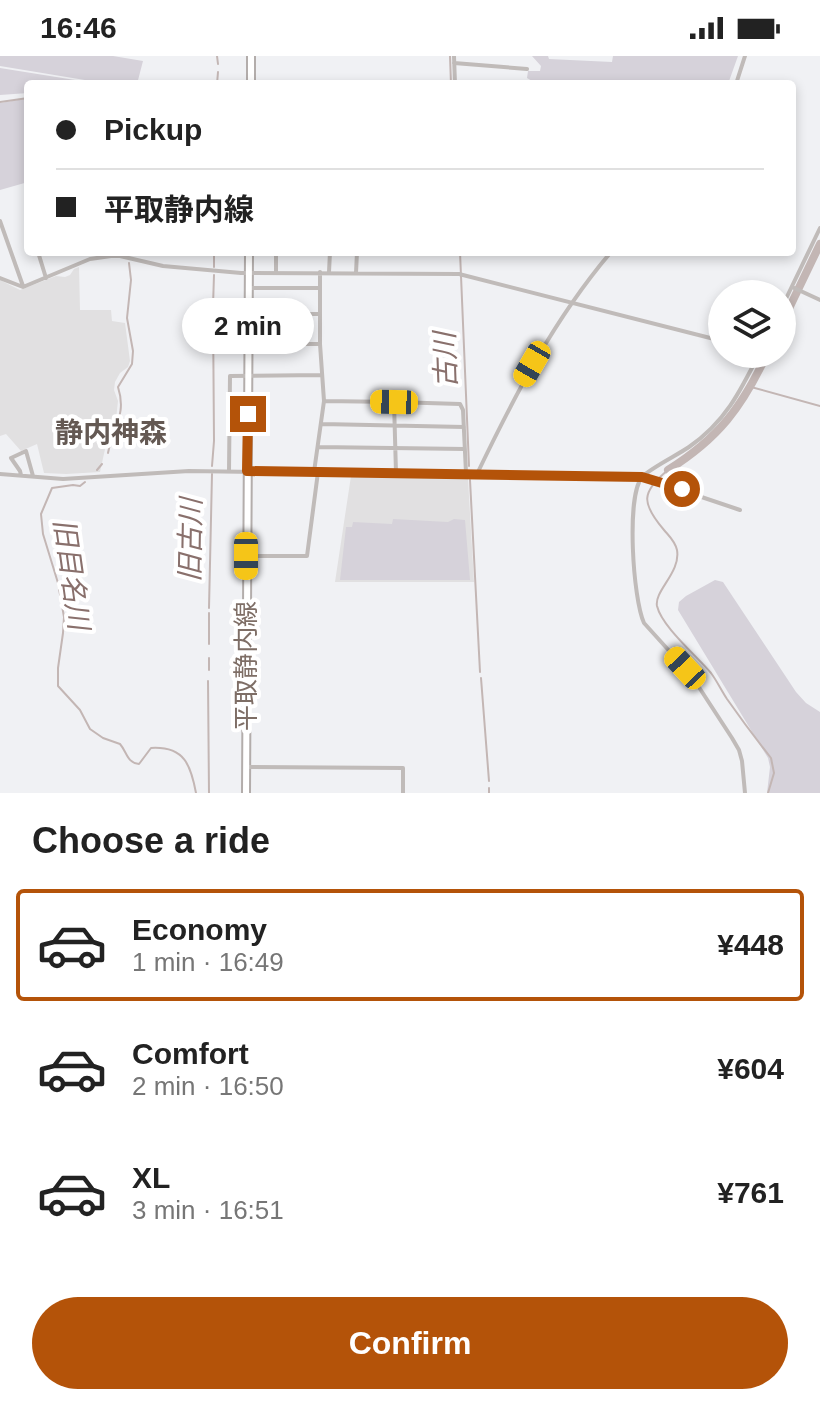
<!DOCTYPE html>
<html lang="en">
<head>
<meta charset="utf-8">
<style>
	body { margin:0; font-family:Arial,"Noto Sans JP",sans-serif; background:#f6f6f6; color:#222; height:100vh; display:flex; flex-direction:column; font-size:30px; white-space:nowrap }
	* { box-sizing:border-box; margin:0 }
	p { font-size:26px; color:#767676 }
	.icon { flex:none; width:44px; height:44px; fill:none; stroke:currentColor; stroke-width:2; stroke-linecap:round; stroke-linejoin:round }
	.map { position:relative; height:737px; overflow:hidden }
	.panel { display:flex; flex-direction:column; background:#fff; flex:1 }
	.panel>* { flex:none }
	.guide { position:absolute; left:24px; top:24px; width:772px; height:176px; border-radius:8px; box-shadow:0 4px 12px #0003; display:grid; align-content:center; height:176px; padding:0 32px; background:#fff }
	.fabs { position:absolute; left:708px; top:224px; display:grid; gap:16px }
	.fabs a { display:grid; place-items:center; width:88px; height:88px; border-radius:50%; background:#fff; box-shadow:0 4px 12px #0003; font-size:40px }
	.end { position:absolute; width:36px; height:36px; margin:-18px; border:10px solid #b45309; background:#fff; box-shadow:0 0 0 4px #fff }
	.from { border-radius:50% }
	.bubble { position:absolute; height:56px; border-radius:28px; background:#fff; box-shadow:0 4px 12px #0003; font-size:26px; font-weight:800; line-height:56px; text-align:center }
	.car { position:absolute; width:24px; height:48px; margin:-24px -12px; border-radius:10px; box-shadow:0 0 6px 2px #0007; background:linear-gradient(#f5c518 24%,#345 0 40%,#f5c518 0 76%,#345 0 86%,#f5c518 0) }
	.guide b { display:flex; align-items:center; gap:28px; height:76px; font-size:30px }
	.guide b+b { border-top:2px solid #e0e0e0 }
	.guide i { width:20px; height:20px; background:#222 }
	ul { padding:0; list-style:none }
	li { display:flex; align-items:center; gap:24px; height:112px; margin:0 16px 12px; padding:0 16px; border:4px solid transparent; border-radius:8px }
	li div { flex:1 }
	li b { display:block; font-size:30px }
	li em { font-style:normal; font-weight:800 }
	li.selected { border-color:#b45309 }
	li>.icon { width:72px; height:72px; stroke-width:1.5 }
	h2 { padding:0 32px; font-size:36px; line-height:96px }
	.primary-button { display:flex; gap:16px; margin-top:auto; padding:16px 32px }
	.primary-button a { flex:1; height:92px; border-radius:48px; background:#b45309; color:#fff; font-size:32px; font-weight:800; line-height:92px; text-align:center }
	.status { display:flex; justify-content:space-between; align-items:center; height:56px; padding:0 40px; background:#fff; direction:ltr }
	.status svg { height:22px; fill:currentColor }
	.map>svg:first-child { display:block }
	.built { fill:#e1e0e1 }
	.green { fill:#d6d2da }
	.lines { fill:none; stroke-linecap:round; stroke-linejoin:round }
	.stream { stroke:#c3b6b4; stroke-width:2 }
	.river { stroke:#c3b6b4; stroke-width:8 }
	.major-casing { stroke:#b3adab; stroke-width:10 }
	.minor { stroke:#c0bbb9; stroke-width:4 }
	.major { stroke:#fff; stroke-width:6 }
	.route { stroke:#b45309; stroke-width:10 }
	.labels { text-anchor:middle; stroke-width:8; stroke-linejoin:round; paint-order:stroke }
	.street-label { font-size:26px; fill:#7e6e66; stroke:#fff }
	.water-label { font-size:28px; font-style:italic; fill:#89706c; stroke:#fff }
	.neighbourhood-label { font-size:28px; font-weight:bold; fill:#645953; stroke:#fff }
</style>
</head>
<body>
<div class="status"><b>16:46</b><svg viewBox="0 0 49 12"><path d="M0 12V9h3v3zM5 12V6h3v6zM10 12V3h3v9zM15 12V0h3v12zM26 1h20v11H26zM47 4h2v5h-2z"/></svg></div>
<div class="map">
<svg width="820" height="737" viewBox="0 0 820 737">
	<rect width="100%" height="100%" fill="#f0f1f4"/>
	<!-- built -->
	<path class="built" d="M79,211L80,254H111L112,265L125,267L130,305L128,311L120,317L115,326L114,334L118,345L116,363L109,375L100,416L66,418L44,417L37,388L21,395L6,378L0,380V224L20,234L56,220L65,221L70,219L74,213Z
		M351,420L468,423L474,526H335Z"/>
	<!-- green -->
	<path class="green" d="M0,0H113L143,5L137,28H109L0,10Z
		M532,0H548L549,3L612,6L613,0H738L728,28H537L527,22L528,15H540L541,10Z
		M0,12L100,28H28V37L0,39Z
		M24,43H28V126L0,134V47Z
		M393,463L448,466L454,463L465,464L470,524H340L346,471H352L353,466L392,468Z
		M715,524L723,526L796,636L806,647L820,656V737H767L770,711L768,702L678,554L679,546L686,540Z"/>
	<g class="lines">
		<!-- stream -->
		<path class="stream" d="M217,0L218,8
			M450,0L451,28
			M217,28L218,16
			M0,46L28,42
			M460,196L469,410
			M214,211V196
			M213,250L214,219
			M751,331L820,350
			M108,397C113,370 127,359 118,331L132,308L133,295L127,262L131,224L129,207
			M212,410L214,385L213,254
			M97,414L102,408
			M668,414C641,436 641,447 664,474C669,480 675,485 677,494C681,516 654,535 657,550C662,571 697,600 711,617C717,625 721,634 727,643C741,663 756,683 771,702L774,717L768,737
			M470,424L480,616
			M85,426L80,430L73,429L52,432L41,458L43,478L58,527L64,561L63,577L58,612V630L80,654L90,673L103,682L120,688C127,696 127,707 139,708L151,692C185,690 191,710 196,737
			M209,552L212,418
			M209,557V588
			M209,602V614
			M481,622L489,725
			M208,625L209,737
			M489,732V737"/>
		<!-- river -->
		<path class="river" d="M782,267L820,188
			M668,414C719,382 742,351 767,298"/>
		<!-- major casing -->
		<g class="major-casing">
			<path id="major" d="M251,28V0
				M246,737L249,196"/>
		</g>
		<!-- minor -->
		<path class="minor" d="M454,0L455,28
			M454,7L527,13
			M736,28L745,0
			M0,165L23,230
			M38,196L46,222
			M329,216L330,196
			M276,217V196
			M356,217L357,196
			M0,222L23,231L90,203L111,200H120L163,210L241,217L459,218L722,285
			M792,231L820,244
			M249,232H320
			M782,251L820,172
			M248,258H320
			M248,288H320
			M324,345L394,346L396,417
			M394,346L460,348L463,354L466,417
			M322,368L464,371
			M318,391L465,393
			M229,415L230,320L322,319
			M314,416L324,345L320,288V216
			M0,418L63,423L189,415L642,421L740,454
			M477,418C515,339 554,263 611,196
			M21,419L20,415L11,402L26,395L33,420
			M247,500H307L318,416
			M246,711L403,712V737
			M745,737L742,705L739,694L732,682L691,619L644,567C633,543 626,441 642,421C649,413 679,398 689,391C725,366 740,336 759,298"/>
		<!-- major -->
		<use href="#major" class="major"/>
	</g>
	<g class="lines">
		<!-- route -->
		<path class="route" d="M248,358L247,415L642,421L682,433"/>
	</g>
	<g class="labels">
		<!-- street labels -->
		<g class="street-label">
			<text transform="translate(246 610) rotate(-90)" y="9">平取静内線</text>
		</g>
		<!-- water labels -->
		<g class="water-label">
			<text transform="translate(445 304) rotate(-92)" y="10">古川</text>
			<text transform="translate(190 484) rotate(-89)" y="10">旧古川</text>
			<text transform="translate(72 518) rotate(82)" y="10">旧目名川</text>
		</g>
		<!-- neighbourhood labels -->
		<g class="neighbourhood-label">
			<text x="111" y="386">静内神森</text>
		</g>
	</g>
</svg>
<div class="fabs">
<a><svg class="icon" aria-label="layers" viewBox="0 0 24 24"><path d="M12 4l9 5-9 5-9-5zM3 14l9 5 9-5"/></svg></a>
</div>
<i class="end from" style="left:682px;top:433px"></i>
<i class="end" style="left:248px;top:358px"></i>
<div class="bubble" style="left:182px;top:242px;width:132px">2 min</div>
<i class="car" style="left:532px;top:308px;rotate:210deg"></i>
<i class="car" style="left:394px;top:346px;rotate:271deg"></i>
<i class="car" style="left:246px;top:500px;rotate:180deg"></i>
<i class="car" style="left:685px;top:612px;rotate:317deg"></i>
<div class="guide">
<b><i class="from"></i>Pickup</b>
<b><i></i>平取静内線</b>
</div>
</div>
<section class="panel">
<h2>Choose a ride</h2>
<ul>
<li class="selected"><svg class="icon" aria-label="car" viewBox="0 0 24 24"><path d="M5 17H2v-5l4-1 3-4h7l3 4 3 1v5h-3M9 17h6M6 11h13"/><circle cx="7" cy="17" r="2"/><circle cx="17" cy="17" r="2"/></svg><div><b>Economy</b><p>1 min · 16:49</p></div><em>¥448</em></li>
<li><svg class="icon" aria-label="car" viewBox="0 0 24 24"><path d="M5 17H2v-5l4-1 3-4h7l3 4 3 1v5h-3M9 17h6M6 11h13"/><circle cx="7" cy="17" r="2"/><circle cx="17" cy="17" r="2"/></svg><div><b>Comfort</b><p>2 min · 16:50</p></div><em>¥604</em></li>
<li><svg class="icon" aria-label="car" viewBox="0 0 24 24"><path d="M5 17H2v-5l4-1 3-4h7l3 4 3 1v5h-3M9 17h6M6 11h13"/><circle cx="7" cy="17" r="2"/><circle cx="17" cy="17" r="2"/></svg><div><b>XL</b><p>3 min · 16:51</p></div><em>¥761</em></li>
</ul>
<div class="primary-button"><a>Confirm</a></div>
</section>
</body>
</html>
